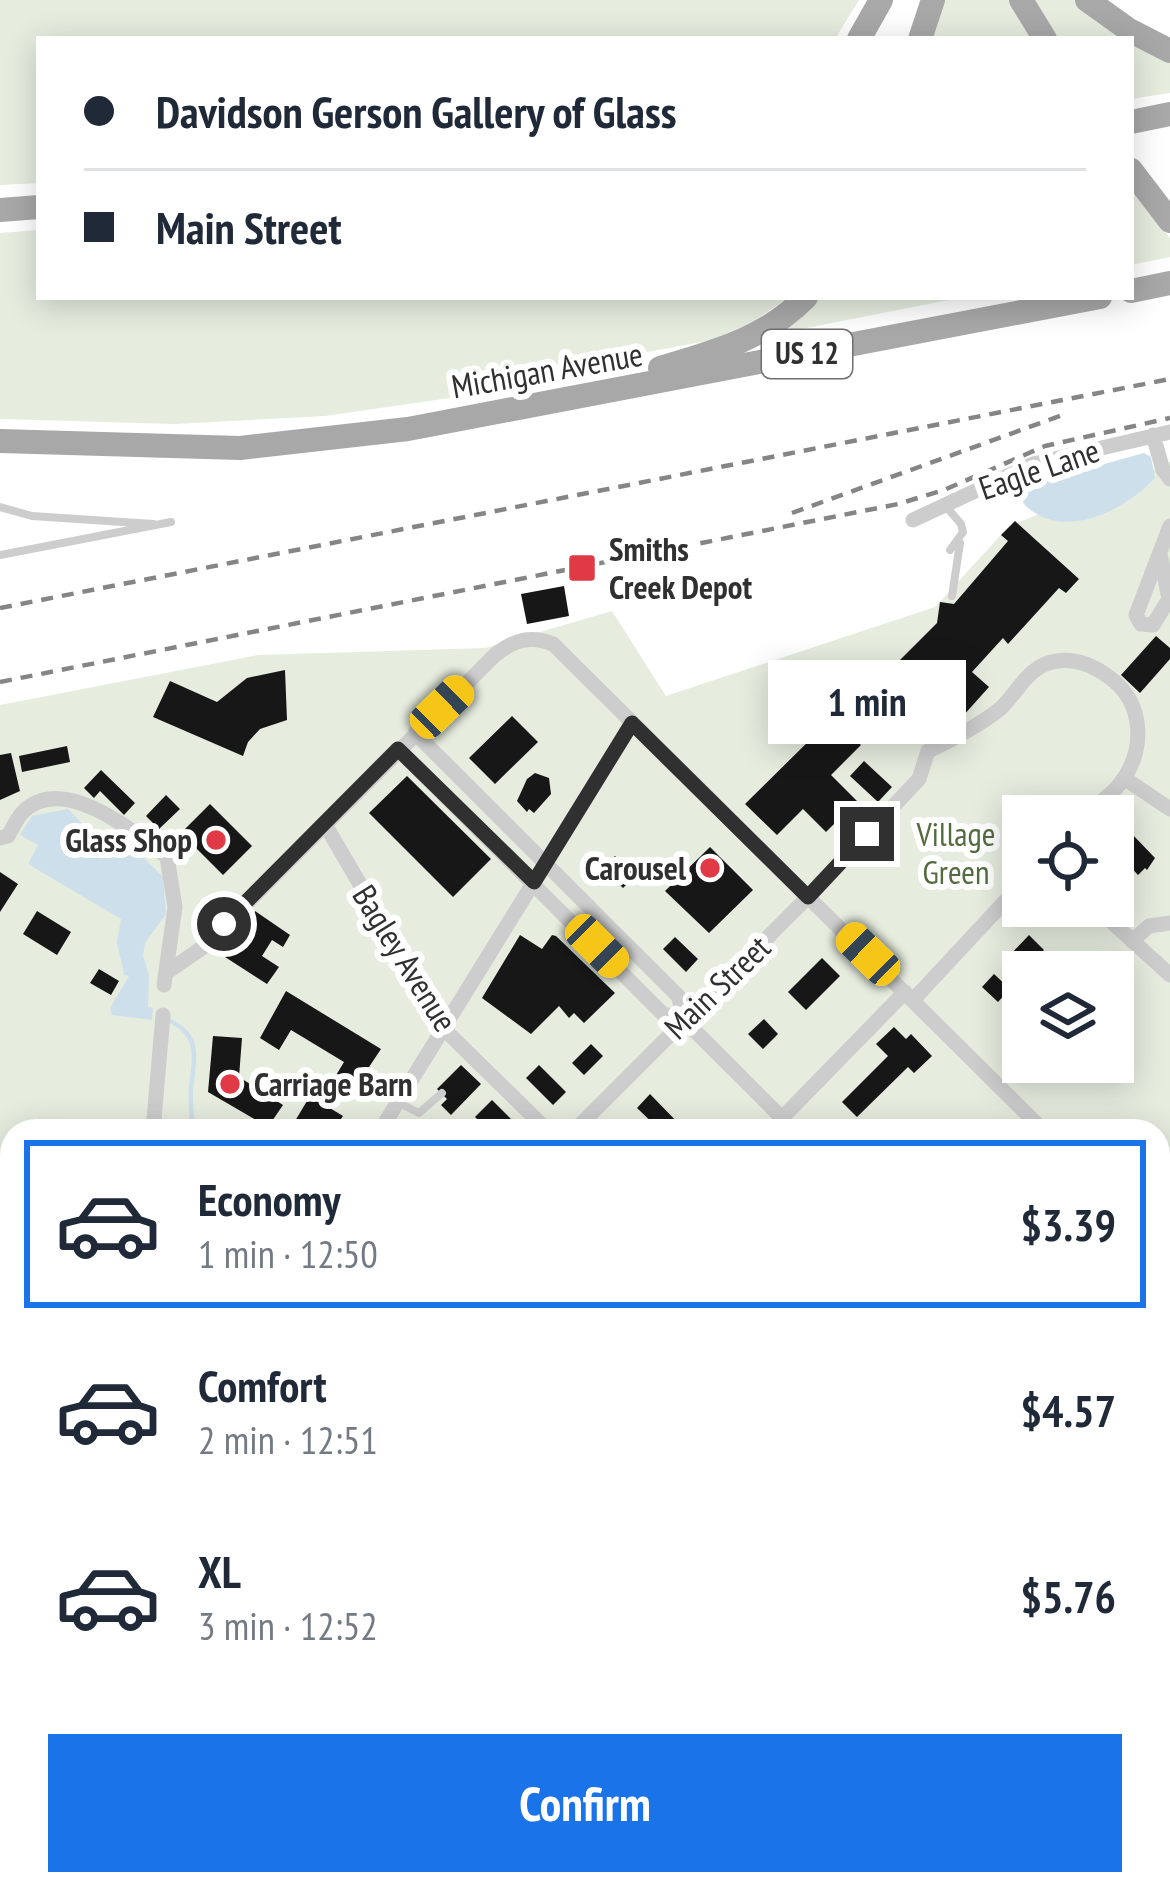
<!DOCTYPE html>
<html lang="en">
<head>
<meta charset="utf-8">
<style>
	body { margin:0; font-family:"PT Sans Narrow",sans-serif; background:#f2f2f3; color:#1f2937; height:100vh; display:flex; flex-direction:column; font-size:45px; white-space:nowrap }
	* { box-sizing:border-box; margin:0 }
	p { font-size:39px; color:#747a83 }
	.icon { flex:none; width:66px; height:66px; fill:none; stroke:currentColor; stroke-width:2; stroke-linecap:round; stroke-linejoin:round }
	.map { position:relative; flex:1; overflow:hidden }
	.details { position:absolute; left:0px; top:1119px; width:1170px; height:777px; display:flex; flex-direction:column; background:#fff; border-radius:36px 36px 0 0; box-shadow:0 6px 30px #0003 }
	.details>* { flex:none }
	.top-card { position:absolute; left:36px; top:36px; width:1098px; height:264px; border-radius:0px; box-shadow:0 6px 30px #0003; display:grid; align-content:center; height:264px; padding:0 48px; background:#fff }
	.buttons { position:absolute; left:1002px; top:795px; display:grid; gap:24px }
	.buttons a { display:grid; place-items:center; width:132px; height:132px; border-radius:0px; background:#fff; box-shadow:0 6px 30px #0003; font-size:60px }
	.end { position:absolute; width:54px; height:54px; margin:-27px; border:15px solid #303030; background:#fff; box-shadow:0 0 0 6px #fff }
	.from { border-radius:50% }
	.bubble { position:absolute; height:84px; border-radius:0px; background:#fff; box-shadow:0 6px 30px #0003; font-size:39px; font-weight:700; line-height:84px; text-align:center }
	.car { position:absolute; width:36px; height:72px; margin:-36px -18px; border-radius:15px; box-shadow:0 0 9px 3px #0007; background:linear-gradient(#f5c518 24%,#345 0 40%,#f5c518 0 76%,#345 0 86%,#f5c518 0) }
	.top-card b { display:flex; align-items:center; gap:42px; height:114px; font-size:45px }
	.top-card b+b { border-top:3px solid #e0e1e3 }
	.top-card i { width:30px; height:30px; background:#1f2937 }
	ul { padding:21px 0 0; list-style:none }
	li { display:flex; align-items:center; gap:36px; height:168px; margin:0 24px 18px; padding:0 24px; border:6px solid transparent; border-radius:0px }
	li div { flex:1 }
	li b { display:block; font-size:45px }
	li em { font-style:normal; font-weight:700 }
	li.active { border-color:#1a73e8 }
	li>.icon { width:108px; height:108px; stroke-width:1.5 }
	.primary-button { display:flex; gap:24px; margin-top:auto; padding:24px 48px }
	.primary-button a { flex:1; height:138px; border-radius:0px; background:#1a73e8; color:#fff; font-size:48px; font-weight:700; line-height:138px; text-align:center }
	.map>svg:first-child { display:block }
	.green { fill:#e6eddf; fill-rule:evenodd }
	.water { fill:#ccdfeb }
	.lines { fill:none; stroke-linecap:round; stroke-linejoin:round }
	.stream { stroke:#ccdfeb; stroke-width:4.5 }
	.building { fill:#171717 }
	.lane { stroke:#cdcdcd; stroke-width:8 }
	.street { stroke:#cdcdcd; stroke-width:15 }
	.secondary { stroke:#bababa; stroke-width:21 }
	.primary { stroke:#a8a8a8; stroke-width:24 }
	.rail { stroke:#858585; stroke-width:4.5; stroke-dasharray:12 9; stroke-linecap:butt }
	.route { stroke:#303030; stroke-width:15 }
	.poi-dot { fill:#df3a45; stroke:#fff; stroke-width:4.5 }
	.labels { text-anchor:middle; stroke-width:12; stroke-linejoin:round; paint-order:stroke }
	.shield { fill:#fff; stroke:#6e6e6e; stroke-width:3 }
	.shield-label { font-size:30px; font-weight:bold; fill:#303030 }
	.street-label { font-size:33px; fill:#303030; stroke:#fff }
	.poi-label { font-size:33px; font-weight:bold; fill:#303030; stroke:#fff; text-anchor:start }
	.park-label { font-size:33px; fill:#536b3f; stroke:#fff }
</style>
</head>
<body>
<div class="map">
<svg width="1170" height="1894" viewBox="0 0 1170 1894">
	<rect width="100%" height="100%" fill="#fff"/>
	<!-- green -->
	<path class="green" d="M0,0H859L835,39H39V183L0,185Z
		M942,0H1011L1035,39H929Z
		M1035,0H1076L1126,39H1058Z
		M1131,42L1170,61V93L1131,99Z
		M1131,188L1170,238V257L1131,265Z
		M39,230V297H789L744,328L713,340L499,379L450,398L325,416L175,424L0,419V233Z
		M819,297H964L776,334Z
		M1170,462V1376L1158,1370V1131H12V1262L0,1256V705L258,655L485,648L612,611L666,696L935,607L1009,526ZM1023,816H1113V906H1023ZM1023,972H1113V1062H1023Z
		M1158,1775L1170,1782V1893L1138,1884H1158Z
		M678,1884H1089L1103,1894H671Z"/>
	<!-- water -->
	<path class="water" d="M1144,453L1151,457L1155,478C1123,512 1060,543 1023,503L1025,491L1046,480Z
		M68,809L113,855L128,842L163,877L166,914L145,943L143,956L149,975L148,1007L153,1008L152,1020L112,1015L110,1008L129,976L124,975L117,942L121,919L28,864L38,845L20,835L32,816Z"/>
	<g class="lines">
		<!-- stream -->
		<path class="stream" d="M168,1020C202,1035 194,1059 191,1089C190,1103 192,1117 193,1131"/>
	</g>
	<!-- building -->
	<path class="building" d="M1015,521L1079,579L1066,593L1059,588L1008,644L1003,638L972,672L989,687L954,726L893,667L937,623L940,602L954,604L1008,541L1001,535Z
		M564,586L569,616L527,624L521,594Z
		M1156,636L1170,648V659L1140,693L1121,675Z
		M285,670L287,720L260,729L248,742L243,756L153,717L170,681L217,702L247,678Z
		M512,716L538,742L495,784L469,758Z
		M825,725L839,738L846,731L861,745L831,775L857,801L826,832L803,809L777,835L745,804Z
		M67,746L70,762L22,772L19,756Z
		M11,753L20,791L0,800V755Z
		M864,761L892,787L878,802L850,776Z
		M101,770L135,803L124,815L100,791L94,798L84,788Z
		M535,773L549,778L551,794L534,813L529,809L527,812L517,801L527,779Z
		M407,776L491,859L453,897L369,813Z
		M166,795L180,809L159,829L146,816Z
		M210,804L252,846L223,875L181,833Z
		M1131,833L1155,858L1147,870L1145,868L1138,875L1114,849Z
		M710,847L753,890L709,933L665,891Z
		M615,856L635,876L623,888L603,868Z
		M0,872L18,884L0,912Z
		M37,911L71,932L57,955L23,934Z
		M255,911L290,935L283,947L272,940L262,956L279,967L267,984L225,957Z
		M520,935L542,949L552,935L556,936L615,993L584,1023L574,1013L569,1018L559,1006L531,1034L482,998Z
		M1029,935L1044,950L1025,970L1010,955Z
		M675,937L698,959L686,972L663,949Z
		M822,958L840,976L806,1010L788,992Z
		M99,969L119,981L111,995L90,983Z
		M994,974L1010,989L998,1002L982,987Z
		M286,991L381,1049L351,1094L332,1082L344,1062L291,1030L279,1050L260,1038Z
		M764,1019L778,1034L763,1049L748,1034Z
		M894,1027L906,1039L911,1034L932,1056L914,1073L908,1067L857,1117L842,1102L888,1056L876,1044Z
		M213,1036L242,1038L239,1077L283,1105L268,1127L208,1092Z
		M591,1044L603,1056L584,1075L572,1063Z
		M461,1065L481,1084L451,1115L441,1105L447,1099L437,1089Z
		M539,1065L566,1092L553,1105L526,1078Z
		M650,1094L683,1128L680,1131H661L637,1108Z
		M310,1096L343,1116L333,1131H311L295,1121Z
		M492,1100L523,1131H489L475,1117Z
		M0,1486L12,1490V1554L6,1559L0,1556Z"/>
	<g class="lines">
		<!-- lane -->
		<path class="lane" d="M944,504L961,524L963,532L950,550
			M0,507L32,516L153,524
			M0,555L171,522
			M952,596L960,543
			M399,1103L419,1113L442,1093
			M1158,1498L1170,1510
			M1158,1552L1170,1558
			M1158,1648L1170,1654
			M0,1696L12,1701
			M1158,1761L1170,1768
			M941,1884L942,1894
			M1111,1884L1130,1894
			M208,1894L212,1884
			M261,1894L267,1884
			M321,1894L326,1884
			M405,1894L410,1884
			M521,1894L528,1884
			M635,1894L642,1884
			M658,1894L665,1884"/>
		<!-- street -->
		<path class="street" d="M1153,435L1163,470L1170,479
			M913,520L1033,464L1170,432
			M1161,558L1169,599L1153,625L1141,624L1136,615L1170,526
			M415,733L679,997L683,1019
			M398,749L663,1014L683,1019L782,1118L905,992
			M1124,778L1170,809
			M326,826L445,1030L548,1131
			M0,838L8,836C12,829 17,818 23,812C62,772 135,832 167,857L175,907L164,985
			M1094,906L1170,975
			M1132,941L1149,926L1170,923
			M167,972L202,948L495,655C514,640 530,635 553,644L1044,1131
			M914,999L1023,882
			M153,1131L163,1015
			M380,1131L632,723
			M574,1131L808,897L919,779L928,751C947,743 986,721 1001,708C1019,691 1028,665 1057,661C1076,658 1094,666 1109,677C1145,703 1146,751 1119,785C1109,797 1095,805 1084,816
			M1158,1248L1170,1261
			M0,1882L12,1876"/>
		<!-- secondary -->
		<path class="secondary" d="M1158,1445L1170,1453
			M0,1762L12,1751
			M0,1794L12,1779"/>
		<!-- primary -->
		<path class="primary" d="M1021,0L1045,39
			M1087,0L1129,30L1170,51
			M859,39L881,0
			M920,39L933,0
			M1131,122L1170,114
			M1131,170L1170,221
			M0,210L39,207
			M1131,291L1170,283
			M660,368C714,352 765,339 806,297
			M0,441L240,448L408,429L1100,297"/>
		<!-- rail -->
		<path class="rail" d="M792,513L1068,413
			M0,608L1170,379
			M0,682L898,504L944,490L1045,446L1170,418
			M0,1266L12,1273
			M1158,1347L1170,1353"/>
	</g>
	<g class="lines">
		<!-- route -->
		<path class="route" d="M224,924L398,749L534,882L632,723L808,897L867,834"/>
	</g>
	<!-- markers -->
	<g class="poi-dot">
		<rect x="567" y="553" width="30" height="30" rx="6"/>
		<circle cx="216" cy="840" r="12"/>
		<circle cx="710" cy="868" r="12"/>
		<circle cx="230" cy="1084" r="12"/>
	</g>
	<g class="labels">
		<!-- shield labels -->
		<rect class="shield" x="762" y="330" width="90" height="48" rx="9"/>
		<g class="shield-label">
			<text x="807" y="364">US 12</text>
		</g>
		<!-- street labels -->
		<g class="street-label">
			<text transform="translate(547 370) rotate(-10)" y="12">Michigan Avenue</text>
			<text transform="translate(1039 469) rotate(-19)" y="12">Eagle Lane</text>
			<text transform="translate(405 958) rotate(58)" y="12">Bagley Avenue</text>
			<text transform="translate(717 987) rotate(-44)" y="12">Main Street</text>
		</g>
		<!-- poi labels -->
		<g class="poi-label">
			<text x="609" y="561">Smiths<tspan x="609" dy="38">Creek Depot</tspan></text>
			<text x="192" y="852" text-anchor="end">Glass Shop</text>
			<text x="686" y="880" text-anchor="end">Carousel</text>
			<text x="254" y="1096">Carriage Barn</text>
		</g>
		<!-- park labels -->
		<g class="park-label">
			<text x="956" y="846">Village<tspan x="956" dy="38">Green</tspan></text>
		</g>
	</g>
</svg>
<div class="buttons">
<a><svg class="icon" aria-label="locate" viewBox="0 0 24 24"><circle cx="12" cy="12" r="6"/><path d="M12 2v4M12 18v4M2 12h4M18 12h4"/></svg></a>
<a><svg class="icon" aria-label="layers" viewBox="0 0 24 24"><path d="M12 4l9 5-9 5-9-5zM3 14l9 5 9-5"/></svg></a>
</div>
<i class="end from" style="left:224px;top:924px"></i>
<i class="end" style="left:867px;top:834px"></i>
<div class="bubble" style="left:768px;top:660px;width:198px">1 min</div>
<i class="car" style="left:442px;top:707px;rotate:46deg"></i>
<i class="car" style="left:597px;top:946px;rotate:135deg"></i>
<i class="car" style="left:868px;top:954px;rotate:314deg"></i>
<div class="top-card">
<b><i class="from"></i>Davidson Gerson Gallery of Glass</b>
<b><i></i>Main Street</b>
</div>
<section class="details">
<ul>
<li class="active"><svg class="icon" aria-label="car" viewBox="0 0 24 24"><path d="M5 17H2v-5l4-1 3-4h7l3 4 3 1v5h-3M9 17h6M6 11h13"/><circle cx="7" cy="17" r="2"/><circle cx="17" cy="17" r="2"/></svg><div><b>Economy</b><p>1 min · 12:50</p></div><em>$3.39</em></li>
<li><svg class="icon" aria-label="car" viewBox="0 0 24 24"><path d="M5 17H2v-5l4-1 3-4h7l3 4 3 1v5h-3M9 17h6M6 11h13"/><circle cx="7" cy="17" r="2"/><circle cx="17" cy="17" r="2"/></svg><div><b>Comfort</b><p>2 min · 12:51</p></div><em>$4.57</em></li>
<li><svg class="icon" aria-label="car" viewBox="0 0 24 24"><path d="M5 17H2v-5l4-1 3-4h7l3 4 3 1v5h-3M9 17h6M6 11h13"/><circle cx="7" cy="17" r="2"/><circle cx="17" cy="17" r="2"/></svg><div><b>XL</b><p>3 min · 12:52</p></div><em>$5.76</em></li>
</ul>
<div class="primary-button"><a>Confirm</a></div>
</section>
</div>
</body>
</html>
